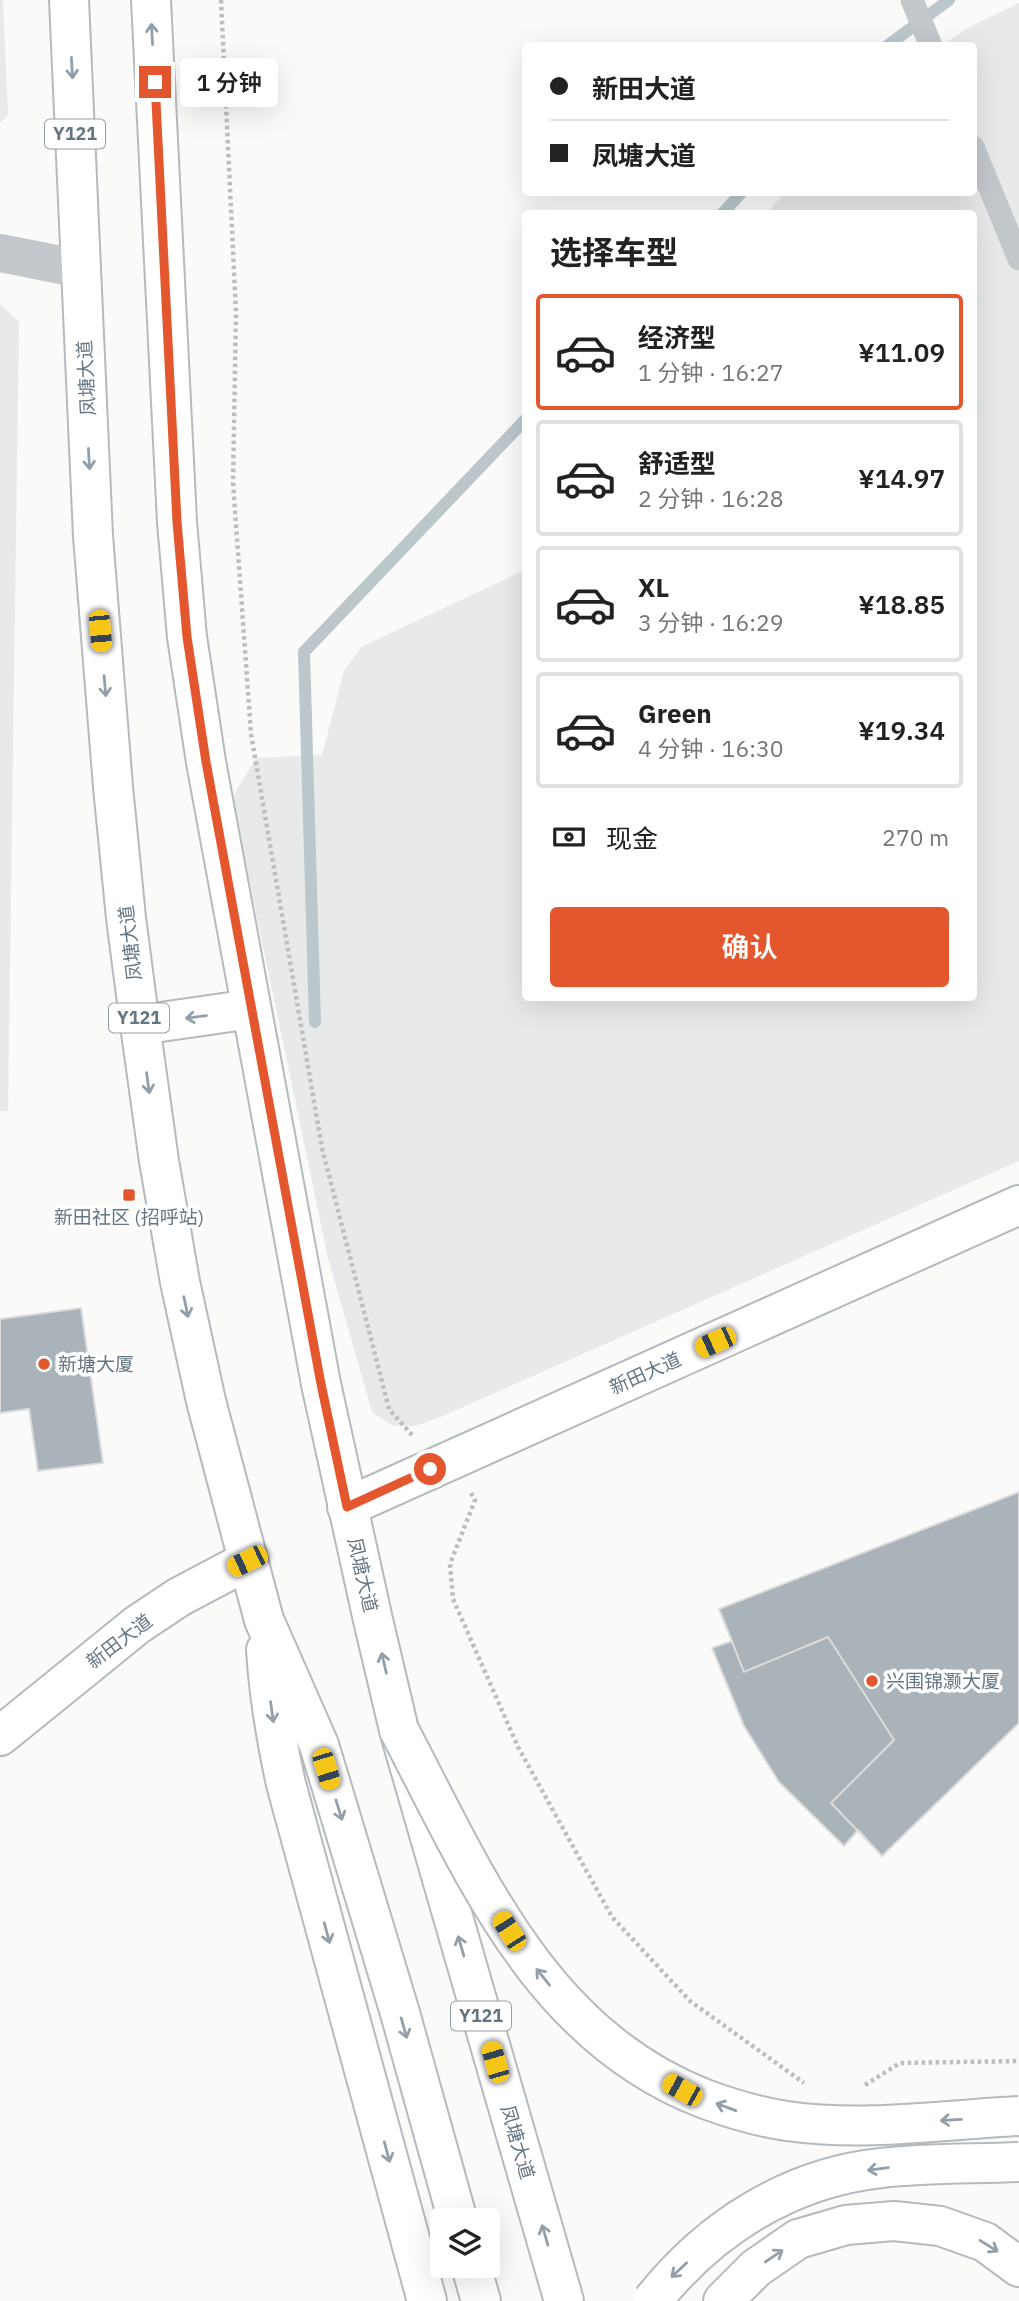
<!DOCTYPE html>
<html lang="zh">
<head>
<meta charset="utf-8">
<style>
	body { margin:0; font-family:"IBM Plex Sans","Noto Sans SC",sans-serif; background:#f6f6f6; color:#222; height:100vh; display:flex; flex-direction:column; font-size:26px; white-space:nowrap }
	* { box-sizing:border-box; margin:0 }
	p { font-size:23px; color:#767676 }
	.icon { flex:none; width:38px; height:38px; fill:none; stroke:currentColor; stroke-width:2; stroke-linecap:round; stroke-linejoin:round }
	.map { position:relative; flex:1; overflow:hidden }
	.sheet { position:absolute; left:522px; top:210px; width:455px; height:791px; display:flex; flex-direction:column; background:#fff; border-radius:7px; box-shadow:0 7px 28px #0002 }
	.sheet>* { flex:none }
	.hud { position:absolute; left:522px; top:42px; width:455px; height:154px; border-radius:7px; box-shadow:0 7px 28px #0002; display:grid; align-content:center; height:154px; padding:0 28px; background:#fff }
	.fabs { position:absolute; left:430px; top:2208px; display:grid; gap:14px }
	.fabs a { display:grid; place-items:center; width:70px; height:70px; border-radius:7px; background:#fff; box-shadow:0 7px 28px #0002; font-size:35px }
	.end { position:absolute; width:32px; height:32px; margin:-16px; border:9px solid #e4572e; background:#fff; box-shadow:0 0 0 4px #fff }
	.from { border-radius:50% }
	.bubble { position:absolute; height:49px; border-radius:7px; background:#fff; box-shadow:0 7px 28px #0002; font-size:23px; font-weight:600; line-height:49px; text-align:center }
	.car { position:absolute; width:21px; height:42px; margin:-21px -10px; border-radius:9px; box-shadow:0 0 5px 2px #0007; background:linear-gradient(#f5c518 24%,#345 0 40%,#f5c518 0 76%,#345 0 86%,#f5c518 0) }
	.hud b { display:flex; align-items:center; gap:24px; height:66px; font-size:26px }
	.hud b+b { border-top:2px solid #e0e0e0 }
	.hud i { width:18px; height:18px; background:#222 }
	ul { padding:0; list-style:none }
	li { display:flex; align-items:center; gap:21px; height:116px; margin:0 14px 10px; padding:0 14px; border:4px solid #e0e0e0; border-radius:7px }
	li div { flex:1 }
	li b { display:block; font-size:26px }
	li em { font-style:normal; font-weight:600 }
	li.on { border-color:#e4572e }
	li>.icon { width:63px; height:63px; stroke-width:1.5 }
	h2 { padding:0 28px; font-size:32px; line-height:84px }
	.pay { display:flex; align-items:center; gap:18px; height:77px; padding:0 28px; font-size:26px }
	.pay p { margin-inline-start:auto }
	.button { display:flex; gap:14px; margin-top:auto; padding:14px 28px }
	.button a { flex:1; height:80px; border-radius:7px; background:#e4572e; color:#fff; font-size:28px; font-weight:600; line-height:80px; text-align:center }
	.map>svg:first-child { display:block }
	.built { fill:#e8e9e9 }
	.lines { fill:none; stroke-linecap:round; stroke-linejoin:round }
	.stream { stroke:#bbc7cb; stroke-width:12 }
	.building { fill:#aab3b9; stroke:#dcdcda; stroke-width:2 }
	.secondary-casing { stroke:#b3babf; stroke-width:42 }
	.primary-casing { stroke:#b5babe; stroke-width:42 }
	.path { stroke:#bbbfc2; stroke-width:4.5; stroke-dasharray:3.5 3.5; stroke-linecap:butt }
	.lane { stroke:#c3c8cc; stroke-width:23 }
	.street { stroke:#c3c8cc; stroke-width:38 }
	.secondary { stroke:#fff; stroke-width:38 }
	.primary { stroke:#fff; stroke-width:38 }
	.primary-bridge-casing { stroke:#b5babe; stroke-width:42; stroke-linecap:butt }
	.primary-bridge { stroke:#fff; stroke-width:38 }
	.oneway { stroke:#939fa8 }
	.route { stroke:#e4572e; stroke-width:9 }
	.poi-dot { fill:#e4572e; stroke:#fff; stroke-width:2.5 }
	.labels { text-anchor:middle; stroke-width:7; stroke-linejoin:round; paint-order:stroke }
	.shield { fill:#fff; stroke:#939fa8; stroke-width:2 }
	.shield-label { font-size:18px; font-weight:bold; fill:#657683 }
	.street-label { font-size:19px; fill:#657683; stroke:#fff }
	.poi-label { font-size:19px; fill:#657683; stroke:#fff; text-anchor:start }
</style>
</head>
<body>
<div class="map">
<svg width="1019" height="2301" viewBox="0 0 1019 2301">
	<rect width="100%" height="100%" fill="#fafaf8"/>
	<!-- built -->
	<path class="built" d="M0,0H3L8,115L0,123Z
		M1019,3V1161L438,1418L415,1426H393L372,1412L328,1258L232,798L256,758L322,755L344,671L361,647L525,570V998H973V214L766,213L785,193L973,192V46L942,45L971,26Z
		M0,304L19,322L8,1111H0Z"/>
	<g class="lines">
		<!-- stream -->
		<path class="stream" d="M887,46L949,0
			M722,214L742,192
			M315,1022L304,652L525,420"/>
	</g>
	<!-- building -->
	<path class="building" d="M81,1308L103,1463L38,1471L29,1409L0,1413V1319Z
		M1019,1492V1723L882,1856L831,1803L894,1740L828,1637L744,1672L719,1609Z
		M1019,1492V1723L882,1856L858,1830L844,1846L779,1782L744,1726L712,1648L732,1641L719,1609Z"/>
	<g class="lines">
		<!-- secondary casing -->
		<g class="secondary-casing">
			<path id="secondary" d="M347,1507L1019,1205
				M0,1736L137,1625L179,1597L247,1561"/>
		</g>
		<!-- primary casing -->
		<g class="primary-casing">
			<path id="primary" d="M69,0L93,536L113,787L126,918L140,1025L159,1161L180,1282L206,1401L264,1620L319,1745L400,2013L458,2221
				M151,0L177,522L187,637L206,762L321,1384L373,1620L399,1730L564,2301
				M140,1025L251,1009
				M266,1650C269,1696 276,1739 286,1784L427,2301
				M471,2266L481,2301
				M723,2301L756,2268L798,2239L846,2225L894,2221L940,2226L985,2242L1019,2267"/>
		</g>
		<!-- path -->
		<path class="path" d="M221,0L236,313L233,483L251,734L322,1148L389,1409L412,1435
			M471,1493L475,1500L450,1564L453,1599L518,1747L612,1917L690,2001L804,2083
			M865,2085L900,2063L1019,2061"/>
		<!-- lane -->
		<path class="lane" d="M912,0L931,46
			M973,147L1019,259"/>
		<!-- street -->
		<path class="street" d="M0,253L81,269"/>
		<!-- secondary -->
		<use href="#secondary" class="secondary"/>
		<!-- primary -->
		<use href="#primary" class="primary"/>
		<!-- primary-bridge casing -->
		<g class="primary-bridge-casing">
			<path id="primary-bridge" d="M399,1730C475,1875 541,2036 705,2099C732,2109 759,2117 787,2121C863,2132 942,2120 1019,2116
				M652,2301C709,2229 788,2178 881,2168C926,2163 973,2164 1019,2162"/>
		</g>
		<!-- primary-bridge -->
		<use href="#primary-bridge" class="primary-bridge"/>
	</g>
	<!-- one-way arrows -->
	<defs><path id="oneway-shaft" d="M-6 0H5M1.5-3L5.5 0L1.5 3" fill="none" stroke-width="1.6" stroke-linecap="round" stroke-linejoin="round" transform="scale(1.75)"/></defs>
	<g class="oneway">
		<use href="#oneway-shaft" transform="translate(152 34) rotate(-93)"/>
		<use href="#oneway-shaft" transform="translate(72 68) rotate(87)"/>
		<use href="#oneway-shaft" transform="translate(89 459) rotate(87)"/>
		<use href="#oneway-shaft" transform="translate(105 686) rotate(85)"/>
		<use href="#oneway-shaft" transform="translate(196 1017) rotate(172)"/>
		<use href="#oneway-shaft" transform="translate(148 1083) rotate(82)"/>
		<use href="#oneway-shaft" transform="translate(186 1307) rotate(78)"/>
		<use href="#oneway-shaft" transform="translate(384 1663) rotate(-103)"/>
		<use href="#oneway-shaft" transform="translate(272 1712) rotate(82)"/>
		<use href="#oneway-shaft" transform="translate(339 1810) rotate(73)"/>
		<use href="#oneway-shaft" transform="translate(327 1933) rotate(75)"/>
		<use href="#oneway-shaft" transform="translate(461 1946) rotate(-106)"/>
		<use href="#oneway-shaft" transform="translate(543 1977) rotate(-129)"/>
		<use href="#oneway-shaft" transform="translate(404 2028) rotate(74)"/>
		<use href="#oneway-shaft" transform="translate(726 2107) rotate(-160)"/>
		<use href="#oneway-shaft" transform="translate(951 2120) rotate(177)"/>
		<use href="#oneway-shaft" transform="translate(387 2152) rotate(75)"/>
		<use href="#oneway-shaft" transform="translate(878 2169) rotate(172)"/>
		<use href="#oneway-shaft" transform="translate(545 2235) rotate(-106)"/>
		<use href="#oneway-shaft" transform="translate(989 2246) rotate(32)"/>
		<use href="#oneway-shaft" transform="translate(774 2256) rotate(-34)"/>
		<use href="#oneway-shaft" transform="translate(679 2270) rotate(137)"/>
	</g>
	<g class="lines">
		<!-- route -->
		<path class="route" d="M155,82L177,522L187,637L206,762L321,1384L347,1507L430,1469"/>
	</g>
	<!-- markers -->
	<g class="poi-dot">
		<rect x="122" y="1188" width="14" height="14" rx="3.5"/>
		<circle cx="44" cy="1364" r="7"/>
		<circle cx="872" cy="1681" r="7"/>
	</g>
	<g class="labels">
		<!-- shield labels -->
		<g class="shield">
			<rect x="45" y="119.5" width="60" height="29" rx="5"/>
			<rect x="109" y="1003.5" width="60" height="29" rx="5"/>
			<rect x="451" y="2001.5" width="60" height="29" rx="5"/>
		</g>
		<g class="shield-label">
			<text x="75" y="140">Y121</text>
			<text x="139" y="1024">Y121</text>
			<text x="481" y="2022">Y121</text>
		</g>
		<!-- street labels -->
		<g class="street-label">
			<text transform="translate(86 378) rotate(-93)" y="7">凤塘大道</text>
			<text transform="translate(130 943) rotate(-97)" y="7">凤塘大道</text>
			<text transform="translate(645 1373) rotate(-24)" y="7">新田大道</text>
			<text transform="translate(363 1575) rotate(77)" y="7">凤塘大道</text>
			<text transform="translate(119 1641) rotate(-37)" y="7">新田大道</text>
			<text transform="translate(518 2142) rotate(74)" y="7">凤塘大道</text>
		</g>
		<!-- poi labels -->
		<g class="poi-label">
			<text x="129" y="1224" text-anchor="middle">新田社区 (招呼站)</text>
			<text x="58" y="1371">新塘大厦</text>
			<text x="886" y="1688">兴围锦灏大厦</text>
		</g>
	</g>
</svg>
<div class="fabs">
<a><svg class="icon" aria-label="layers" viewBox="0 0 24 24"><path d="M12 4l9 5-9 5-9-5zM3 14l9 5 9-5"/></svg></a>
</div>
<i class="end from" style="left:430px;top:1469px"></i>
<i class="end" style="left:155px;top:82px"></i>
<div class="bubble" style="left:180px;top:58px;width:98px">1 分钟</div>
<i class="car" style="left:100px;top:631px;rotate:175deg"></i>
<i class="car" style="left:715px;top:1342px;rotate:246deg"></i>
<i class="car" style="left:247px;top:1561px;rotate:244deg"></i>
<i class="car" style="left:326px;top:1769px;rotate:163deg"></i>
<i class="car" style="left:509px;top:1931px;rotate:327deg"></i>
<i class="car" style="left:495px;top:2062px;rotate:344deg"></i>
<i class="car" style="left:682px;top:2090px;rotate:299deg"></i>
<div class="hud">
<b><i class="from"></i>新田大道</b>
<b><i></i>凤塘大道</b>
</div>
<section class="sheet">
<h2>选择车型</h2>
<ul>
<li class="on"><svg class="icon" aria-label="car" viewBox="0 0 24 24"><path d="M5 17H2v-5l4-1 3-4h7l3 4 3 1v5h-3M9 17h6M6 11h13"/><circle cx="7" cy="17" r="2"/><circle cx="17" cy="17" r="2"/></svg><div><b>经济型</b><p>1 分钟 · 16:27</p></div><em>¥11.09</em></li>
<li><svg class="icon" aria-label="car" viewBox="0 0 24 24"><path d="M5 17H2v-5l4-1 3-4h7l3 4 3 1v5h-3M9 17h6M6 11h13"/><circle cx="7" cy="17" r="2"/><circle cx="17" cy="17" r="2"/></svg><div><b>舒适型</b><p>2 分钟 · 16:28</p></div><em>¥14.97</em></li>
<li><svg class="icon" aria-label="car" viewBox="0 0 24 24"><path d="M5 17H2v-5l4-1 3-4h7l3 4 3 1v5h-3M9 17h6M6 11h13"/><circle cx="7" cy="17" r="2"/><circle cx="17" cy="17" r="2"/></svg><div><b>XL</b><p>3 分钟 · 16:29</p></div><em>¥18.85</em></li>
<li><svg class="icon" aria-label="car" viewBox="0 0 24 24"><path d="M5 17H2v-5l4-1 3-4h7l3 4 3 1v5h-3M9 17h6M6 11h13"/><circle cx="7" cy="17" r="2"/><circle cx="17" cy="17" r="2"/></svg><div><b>Green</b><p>4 分钟 · 16:30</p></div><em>¥19.34</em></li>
</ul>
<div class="pay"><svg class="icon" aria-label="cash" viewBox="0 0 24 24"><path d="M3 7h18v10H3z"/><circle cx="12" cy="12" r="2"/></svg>现金<p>270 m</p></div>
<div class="button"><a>确认</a></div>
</section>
</div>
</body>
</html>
